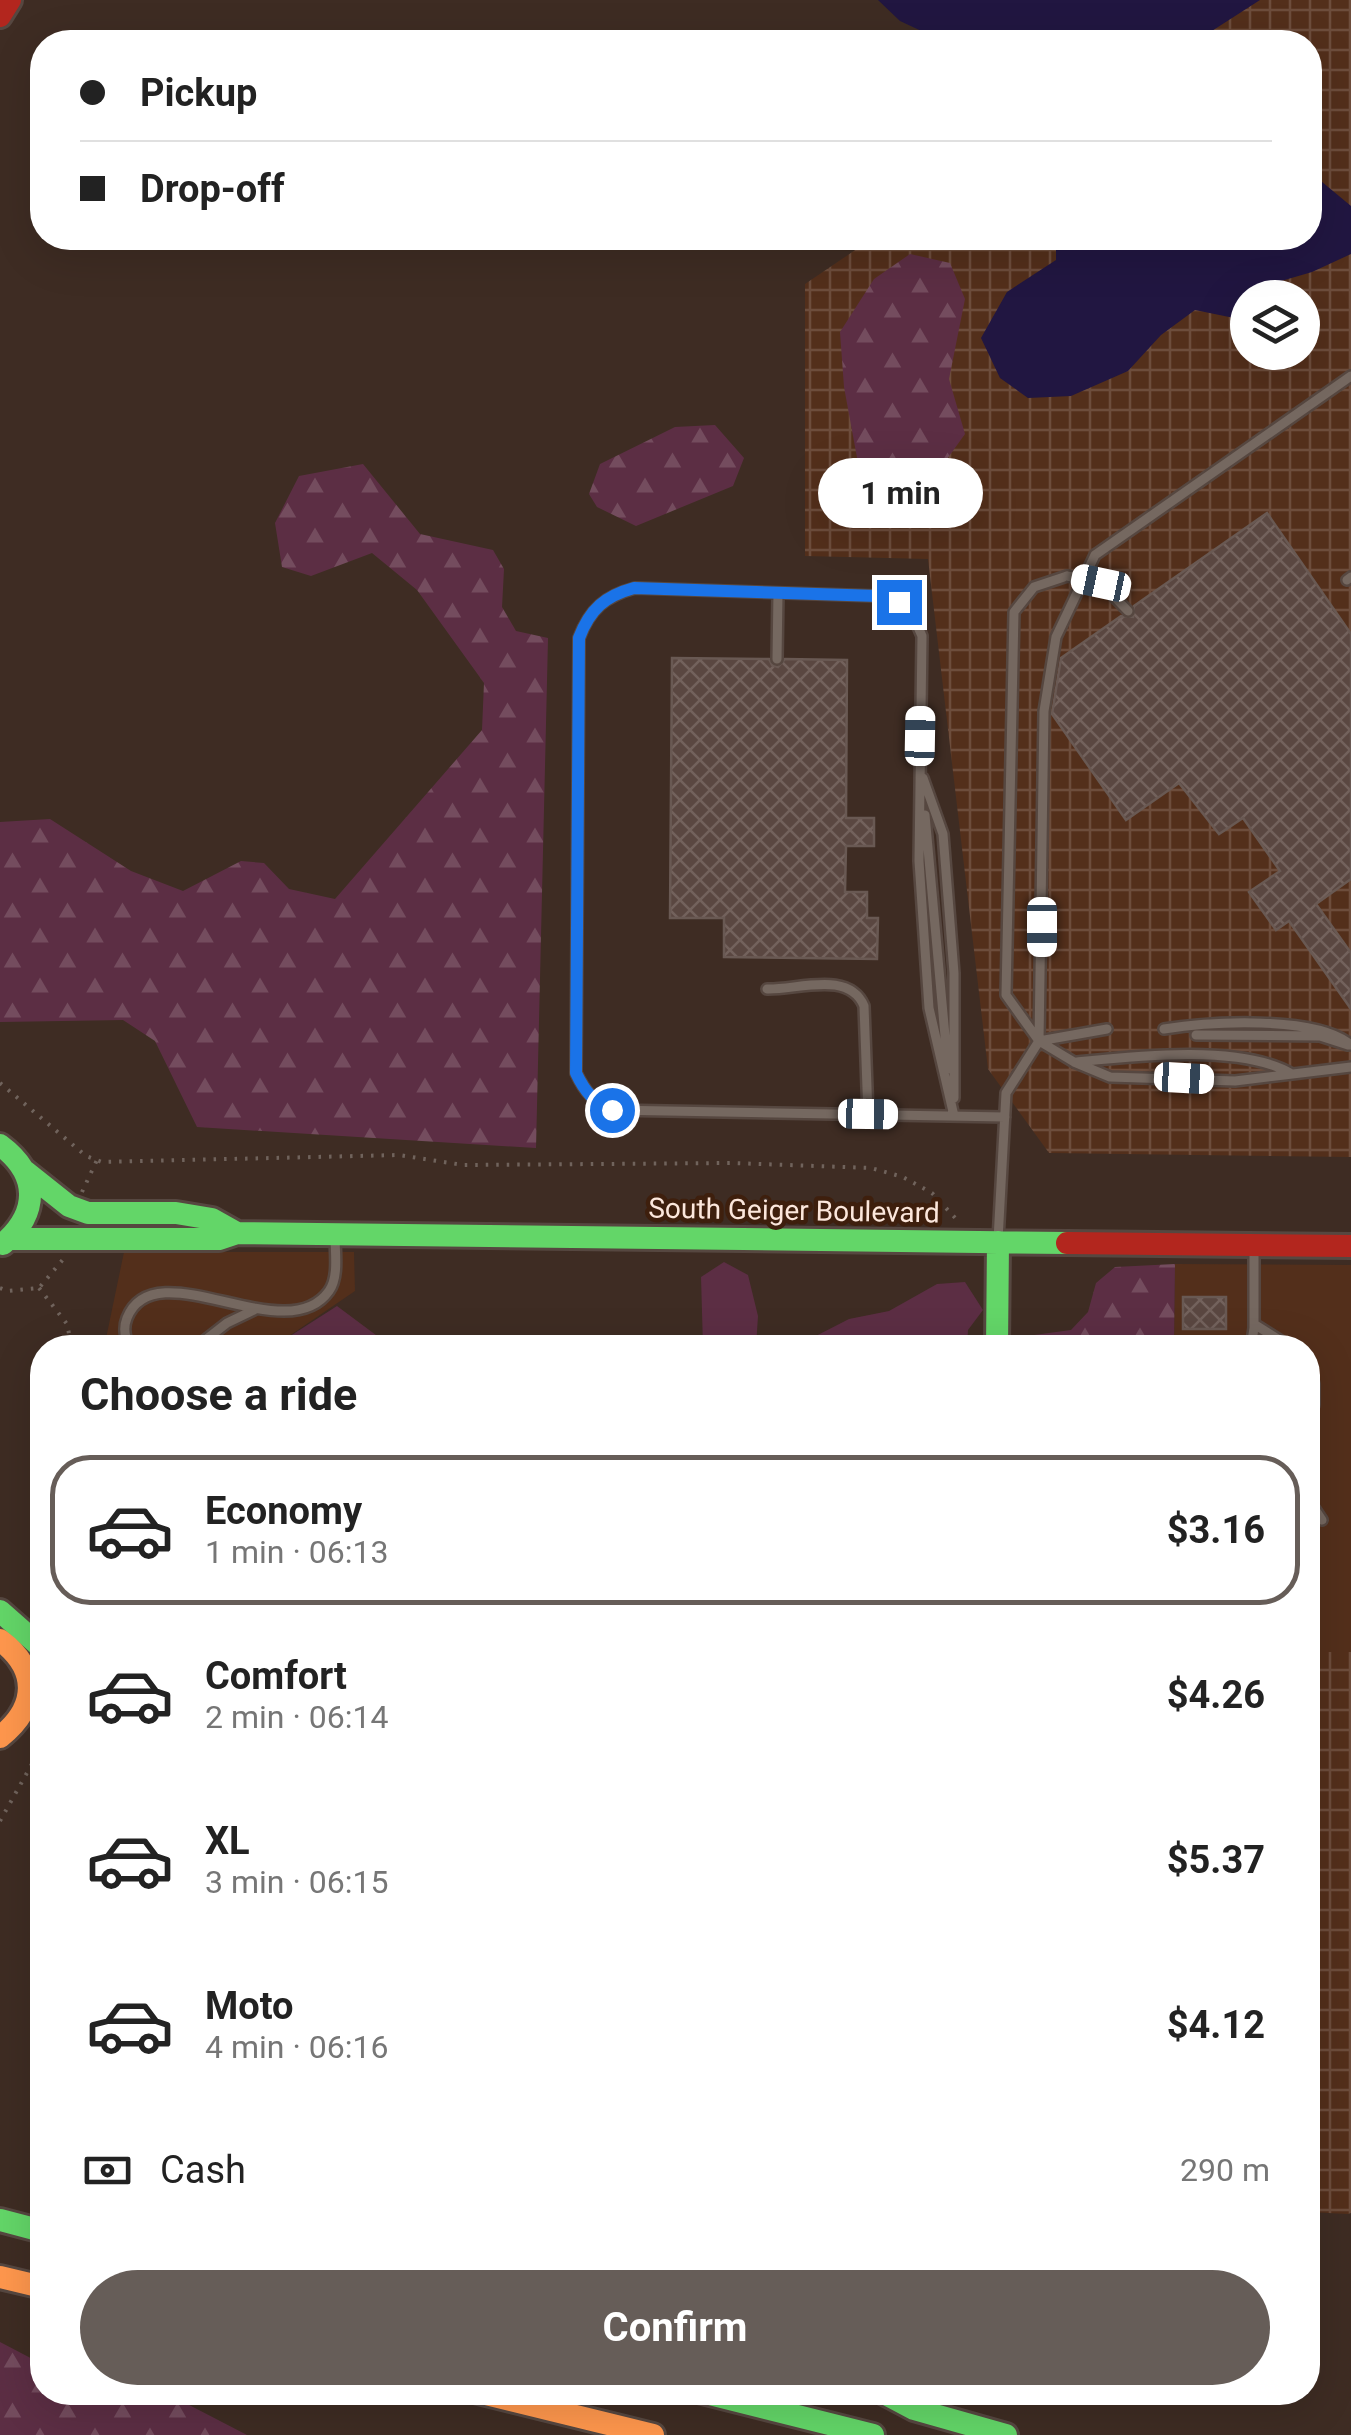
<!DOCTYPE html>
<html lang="en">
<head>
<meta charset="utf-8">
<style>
	body { margin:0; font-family:Roboto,sans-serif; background:#f6f6f6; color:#222; height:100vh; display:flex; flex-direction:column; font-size:38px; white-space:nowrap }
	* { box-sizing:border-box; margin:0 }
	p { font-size:32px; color:#767676 }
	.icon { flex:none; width:55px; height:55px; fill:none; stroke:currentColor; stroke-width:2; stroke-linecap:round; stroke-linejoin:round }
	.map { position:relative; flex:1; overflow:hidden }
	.sheet { position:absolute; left:30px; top:1335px; width:1290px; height:1070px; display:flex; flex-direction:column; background:#fff; border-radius:40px; box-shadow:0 10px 40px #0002 }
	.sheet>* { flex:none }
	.banner { position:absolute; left:30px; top:30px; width:1292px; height:220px; border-radius:40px; box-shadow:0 10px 40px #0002; display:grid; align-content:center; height:220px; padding:0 50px; background:#fff }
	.controls { position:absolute; left:1230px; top:280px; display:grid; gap:20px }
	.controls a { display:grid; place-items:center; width:90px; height:90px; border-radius:50%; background:#fff; box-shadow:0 10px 40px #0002; font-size:50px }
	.end { position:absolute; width:45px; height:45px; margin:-22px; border:12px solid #1a73e8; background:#fff; box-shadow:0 0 0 5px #fff }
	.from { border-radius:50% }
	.bubble { position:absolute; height:70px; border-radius:35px; background:#fff; box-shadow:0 10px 40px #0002; font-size:32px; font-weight:700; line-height:70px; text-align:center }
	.car { position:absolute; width:30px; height:60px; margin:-30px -15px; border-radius:12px; box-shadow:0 0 8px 2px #0007; background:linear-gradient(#fff 24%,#345 0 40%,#fff 0 76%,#345 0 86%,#fff 0) }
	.banner b { display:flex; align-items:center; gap:35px; height:95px; font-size:38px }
	.banner b+b { border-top:2px solid #e0e0e0 }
	.banner i { width:25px; height:25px; background:#222 }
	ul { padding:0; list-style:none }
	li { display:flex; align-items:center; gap:30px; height:150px; margin:0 20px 15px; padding:0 30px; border:5px solid transparent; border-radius:40px }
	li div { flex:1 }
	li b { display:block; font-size:38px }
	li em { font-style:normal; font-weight:700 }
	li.on { border-color:#665d58 }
	li>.icon { width:90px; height:90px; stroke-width:1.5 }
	h2 { padding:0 50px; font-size:45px; line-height:120px }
	.pay { display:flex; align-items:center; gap:25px; height:110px; padding:0 50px; font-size:38px }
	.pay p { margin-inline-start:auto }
	.action { display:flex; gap:20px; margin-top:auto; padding:20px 50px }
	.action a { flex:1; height:115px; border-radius:60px; background:#665d58; color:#fff; font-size:40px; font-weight:700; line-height:115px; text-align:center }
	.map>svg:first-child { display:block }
	.built { fill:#532f1b }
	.industrial { fill:url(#industrial-grid); fill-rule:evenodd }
	.green { fill:#5c2e44 }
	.forest { fill:url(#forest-firs) }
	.water { fill:#211641 }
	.building { fill:url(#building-cross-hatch); stroke:#695953; stroke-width:2.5 }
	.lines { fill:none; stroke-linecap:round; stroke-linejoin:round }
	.lane-casing { stroke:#564740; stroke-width:14 }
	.fast-casing { stroke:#564740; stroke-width:28 }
	.slow-casing { stroke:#564740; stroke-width:28 }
	.jam-casing { stroke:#564740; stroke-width:28 }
	.path { stroke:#70635c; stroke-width:4; stroke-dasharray:2.5 8; stroke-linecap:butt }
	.lane { stroke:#756860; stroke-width:9 }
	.fast { stroke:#63d668; stroke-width:22 }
	.slow { stroke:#ff974d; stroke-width:22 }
	.jam { stroke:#b3261e; stroke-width:22 }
	.lane-bridge-casing { stroke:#564740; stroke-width:14; stroke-linecap:butt }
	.lane-bridge { stroke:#756860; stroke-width:9 }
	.route { stroke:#1a73e8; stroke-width:12 }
	.labels { text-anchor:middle; stroke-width:9; stroke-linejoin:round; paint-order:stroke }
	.street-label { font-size:28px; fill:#fce7dc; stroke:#3e1f0d }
</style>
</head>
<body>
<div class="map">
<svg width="1351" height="2435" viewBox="0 0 1351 2435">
	<defs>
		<pattern id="industrial-grid" width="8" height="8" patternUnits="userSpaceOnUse" patternTransform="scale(2.5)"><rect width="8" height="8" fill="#532f1b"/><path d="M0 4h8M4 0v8" fill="none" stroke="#6d4d3c"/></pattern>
		<pattern id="forest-firs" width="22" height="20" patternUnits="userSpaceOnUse" patternTransform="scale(2.5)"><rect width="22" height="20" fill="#5c2e44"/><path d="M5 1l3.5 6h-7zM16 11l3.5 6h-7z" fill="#744c5e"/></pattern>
		<pattern id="building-cross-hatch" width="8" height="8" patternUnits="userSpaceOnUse" patternTransform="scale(2.5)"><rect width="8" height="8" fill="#5a4741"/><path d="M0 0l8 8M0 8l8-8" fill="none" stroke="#73625c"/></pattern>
	</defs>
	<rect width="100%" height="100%" fill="#3e2c23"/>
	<!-- built -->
	<path class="built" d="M124,1252H354L355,1291L273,1347L104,1348Z
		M1175,1264L1351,1265V1652H1308V1348H1174Z"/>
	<!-- industrial -->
	<path class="industrial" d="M1220,0H1351V1157L1049,1153L988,1069L928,559L805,556V284L873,238H1310V42H1158ZM1248,298H1302V352H1248Z
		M1308,1652H1351V2213L1348,2214L1308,2212Z"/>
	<!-- green -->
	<path class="green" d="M724,1262L748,1275L758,1316L756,1347H703L701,1277Z
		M965,1282L983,1310L968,1330L967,1347H807L806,1341L849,1319L889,1311L937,1284Z
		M337,1306L392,1347H273Z"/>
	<!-- forest -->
	<path class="forest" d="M910,254L950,263L965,299L949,379L965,434L942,466L874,478L858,463L844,387L840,332L874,279Z
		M715,425L744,458L733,486L636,526L597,507L589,494L600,464L675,427Z
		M363,464L420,534L493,550L504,569L502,607L516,631L548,638L536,1148L197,1127L155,1041L123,1020L0,1022V822L50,819L131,871L183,891L241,861L264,863L289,889L335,899L482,730L484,683L417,590L372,553L311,576L282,567L275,523L299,476Z
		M1175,1264L1174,1347H1018L1027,1336L1071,1330L1088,1312L1096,1283L1115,1267Z
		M0,2342L42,2364V2392L166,2393L247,2435H0Z"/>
	<!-- water -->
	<path class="water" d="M878,0H1260L1204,36L1202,42H945L900,21Z
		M1310,172L1351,206V254L1312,272L1267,285L1257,297L1248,298L1247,309L1239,319L1195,310L1161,335L1128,371L1071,396L1028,398L1000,378L981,338L1007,292L1056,260V238H1310Z"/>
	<!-- building -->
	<path class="building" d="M1267,513L1351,634V879L1316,904L1351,953V1009L1289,921L1276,930L1249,892L1280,871L1243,818L1219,834L1179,783L1126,820L1052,714L1061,658L1121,616L1133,617L1134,606Z
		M672,658L769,659L772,665L778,667L785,659L847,660L846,818H874V846H846L845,892H867V918H878L877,959L724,957V918H670Z
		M1183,1297H1226V1329H1183Z"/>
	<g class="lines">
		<!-- lane casing -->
		<g class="lane-casing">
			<path id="lane" d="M1067,576L1034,587L1014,612L1006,995L1039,1041L1074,1062L1110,1077L1235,1081L1351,1067
				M1347,580L1351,577
				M1101,583L1128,611
				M777,659L778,593
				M923,778L943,834L954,973V1098
				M925,815L948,1069
				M767,989C797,990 849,970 864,1006L868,1115
				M1164,1029C1209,1022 1316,1015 1351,1045
				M1196,1035L1320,1036L1348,1045
				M1039,1041L1107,1029
				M1077,1062C1135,1056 1242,1044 1292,1074
				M954,1116L929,1008L919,861L922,636C913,613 902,604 878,596L635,588C605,596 590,609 579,638L576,1073C585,1092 593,1101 612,1110L1005,1117
				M998,1240L1006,1093L1039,1041L1044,711L1056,637L1095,555L1351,376
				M1254,1324L1292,1348
				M131,1348C125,1339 123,1328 127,1318C155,1248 286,1352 329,1291C339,1277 335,1253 335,1237
				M195,1348L227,1323L254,1310
				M1251,1348L1254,1328V1248
				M1308,1362L1314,1384V1405L1308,1411
				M1308,1499L1322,1520
				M1308,1783L1313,1911L1308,1922"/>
		</g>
		<!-- fast casing -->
		<g class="fast-casing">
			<path id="fast" d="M0,1145C39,1174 40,1212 3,1244
				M25,1171L69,1206L88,1213H176L212,1219L237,1233
				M10,1239H219L237,1233L1067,1243
				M997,1348L998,1242
				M0,1611L42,1648
				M27,1668L42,1680
				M0,2220L42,2231
				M702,2392L873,2435
				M882,2392L914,2409L1006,2435"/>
		</g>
		<!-- slow casing -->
		<g class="slow-casing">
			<path id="slow" d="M0,1640C39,1669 38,1707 0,1737
				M0,2277L42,2287
				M478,2392L653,2435"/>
		</g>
		<!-- jam casing -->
		<g class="jam-casing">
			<path id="jam" d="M0,16L10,0
				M1067,1243L1351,1246"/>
		</g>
		<!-- path -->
		<path class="path" d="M0,1083L86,1156L102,1162L399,1155L463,1165L733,1163L871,1168L903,1177L932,1193L958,1221
			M82,1192L97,1160
			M0,1288L8,1291L39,1288L65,1257
			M39,1288L67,1324L72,1348
			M0,1821L42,1746"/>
		<!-- lane -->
		<use href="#lane" class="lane"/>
		<!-- fast -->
		<use href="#fast" class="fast"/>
		<!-- slow -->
		<use href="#slow" class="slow"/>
		<!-- jam -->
		<use href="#jam" class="jam"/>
		<!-- lane-bridge casing -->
		<g class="lane-bridge-casing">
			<path id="lane-bridge" d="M1067,576L1101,583"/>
		</g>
		<!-- lane-bridge -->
		<use href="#lane-bridge" class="lane-bridge"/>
	</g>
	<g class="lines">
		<!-- route -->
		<path class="route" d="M612,1110C593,1101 585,1092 576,1073L579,638C590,609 605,596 634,588L878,596L899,602"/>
	</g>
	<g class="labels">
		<!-- street labels -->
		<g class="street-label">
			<text transform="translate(794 1210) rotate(1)" y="10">South Geiger Boulevard</text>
		</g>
	</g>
</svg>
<div class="controls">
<a><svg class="icon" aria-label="layers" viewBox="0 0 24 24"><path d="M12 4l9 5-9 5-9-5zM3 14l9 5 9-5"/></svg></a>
</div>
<i class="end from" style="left:612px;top:1110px"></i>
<i class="end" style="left:899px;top:602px"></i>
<div class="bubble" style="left:818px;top:458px;width:165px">1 min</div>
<i class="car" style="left:1101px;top:583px;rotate:282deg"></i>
<i class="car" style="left:920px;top:736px;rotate:1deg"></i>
<i class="car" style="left:1042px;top:927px;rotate:180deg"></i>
<i class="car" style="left:1184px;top:1078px;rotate:93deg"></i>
<i class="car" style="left:868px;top:1114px;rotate:91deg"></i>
<div class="banner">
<b><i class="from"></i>Pickup</b>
<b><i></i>Drop-off</b>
</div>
<section class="sheet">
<h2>Choose a ride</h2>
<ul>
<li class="on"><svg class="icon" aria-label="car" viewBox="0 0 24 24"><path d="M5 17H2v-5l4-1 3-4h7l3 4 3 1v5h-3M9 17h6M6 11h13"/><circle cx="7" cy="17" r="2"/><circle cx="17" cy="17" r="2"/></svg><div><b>Economy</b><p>1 min · 06:13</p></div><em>$3.16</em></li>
<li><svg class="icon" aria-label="car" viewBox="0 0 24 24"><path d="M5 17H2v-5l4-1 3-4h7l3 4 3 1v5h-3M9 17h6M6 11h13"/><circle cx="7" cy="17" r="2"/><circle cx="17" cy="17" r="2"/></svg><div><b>Comfort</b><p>2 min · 06:14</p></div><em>$4.26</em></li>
<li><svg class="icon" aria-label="car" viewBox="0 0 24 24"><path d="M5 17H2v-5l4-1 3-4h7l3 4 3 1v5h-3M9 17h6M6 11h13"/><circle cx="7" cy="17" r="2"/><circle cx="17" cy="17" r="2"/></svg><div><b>XL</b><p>3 min · 06:15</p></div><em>$5.37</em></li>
<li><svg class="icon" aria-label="car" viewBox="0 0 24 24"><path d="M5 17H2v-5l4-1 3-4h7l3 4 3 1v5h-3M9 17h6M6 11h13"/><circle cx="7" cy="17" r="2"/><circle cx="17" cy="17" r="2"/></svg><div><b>Moto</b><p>4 min · 06:16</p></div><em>$4.12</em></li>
</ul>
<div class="pay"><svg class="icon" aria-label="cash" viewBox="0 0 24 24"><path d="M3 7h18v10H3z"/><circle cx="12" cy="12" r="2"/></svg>Cash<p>290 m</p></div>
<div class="action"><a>Confirm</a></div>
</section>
</div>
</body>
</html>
